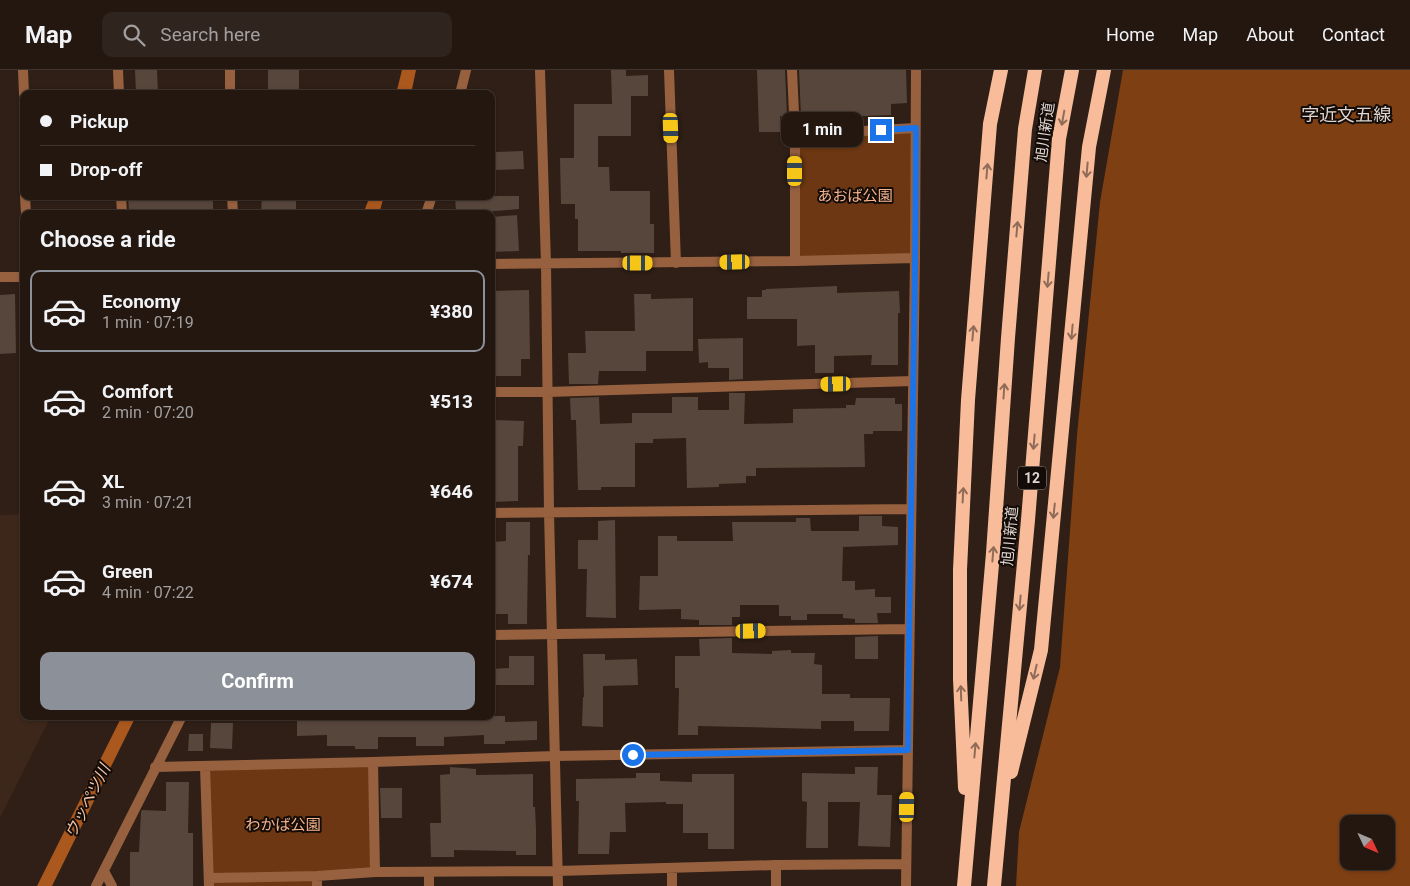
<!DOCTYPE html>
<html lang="en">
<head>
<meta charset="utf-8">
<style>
	body { margin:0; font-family:Roboto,"Noto Sans JP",sans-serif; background:#2f241e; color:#f1f3f6; height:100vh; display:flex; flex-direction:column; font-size:19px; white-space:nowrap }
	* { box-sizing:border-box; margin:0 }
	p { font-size:16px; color:#a39f9f }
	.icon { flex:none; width:28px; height:28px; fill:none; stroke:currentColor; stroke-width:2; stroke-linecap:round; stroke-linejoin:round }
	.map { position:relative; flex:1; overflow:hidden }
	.panel { position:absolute; left:20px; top:140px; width:475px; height:510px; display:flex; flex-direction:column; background:#231710; border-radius:10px; box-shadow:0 1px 4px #0004,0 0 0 1px #403630 }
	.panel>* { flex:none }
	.top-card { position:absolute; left:20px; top:20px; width:475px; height:110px; border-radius:10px; box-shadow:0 1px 4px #0004,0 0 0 1px #403630; display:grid; align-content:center; height:110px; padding:0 20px; background:#231710 }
	.needle { width:32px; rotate:134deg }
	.fabs { position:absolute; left:1340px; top:745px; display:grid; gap:10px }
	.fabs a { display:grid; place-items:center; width:55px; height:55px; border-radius:10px; background:#231710; box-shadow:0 1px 4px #0004,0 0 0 1px #403630; font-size:25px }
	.end { position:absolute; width:22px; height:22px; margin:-11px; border:6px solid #1a73e8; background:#fff; box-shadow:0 0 0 2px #fff }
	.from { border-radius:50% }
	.bubble { position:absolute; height:35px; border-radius:10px; background:#231710; box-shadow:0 1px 4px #0004,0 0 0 1px #403630; font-size:16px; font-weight:700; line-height:35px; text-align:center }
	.car { position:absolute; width:15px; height:30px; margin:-15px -8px; border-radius:6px; box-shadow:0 0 4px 1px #0007; background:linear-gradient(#f5c518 24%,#345 0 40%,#f5c518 0 76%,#345 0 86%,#f5c518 0) }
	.top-card b { display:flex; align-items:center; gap:18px; height:48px; font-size:19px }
	.top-card b+b { border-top:1px solid #403630 }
	.top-card i { width:12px; height:12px; background:#f1f3f6 }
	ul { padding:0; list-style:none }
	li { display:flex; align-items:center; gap:15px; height:82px; margin:0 10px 8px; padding:0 10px; border:2px solid transparent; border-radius:10px }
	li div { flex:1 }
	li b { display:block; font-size:19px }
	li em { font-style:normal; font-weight:700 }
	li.selected { border-color:#8c9099 }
	li>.icon { width:45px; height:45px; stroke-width:1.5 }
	h2 { padding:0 20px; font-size:22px; line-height:60px }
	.primary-button { display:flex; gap:10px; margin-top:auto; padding:10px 20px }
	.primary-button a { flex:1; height:58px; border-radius:10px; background:#8c9099; color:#fff; font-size:20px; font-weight:700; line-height:58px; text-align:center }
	header { display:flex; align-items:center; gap:30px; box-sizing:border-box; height:70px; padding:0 25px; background:#231710; border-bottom:1px solid #403630 }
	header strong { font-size:24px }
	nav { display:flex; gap:28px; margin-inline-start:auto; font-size:18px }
	.search { width:350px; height:45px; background:#2f241e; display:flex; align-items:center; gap:12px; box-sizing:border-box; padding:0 18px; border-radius:10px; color:#a39f9f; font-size:19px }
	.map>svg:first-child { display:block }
	.built { fill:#3c271a }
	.green { fill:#6c3712 }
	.forest { fill:#7e3f13; fill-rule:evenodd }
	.water { fill:#ab581e }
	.building { fill:#57463c }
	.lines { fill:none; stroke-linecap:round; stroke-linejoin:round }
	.minor { stroke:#976140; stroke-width:10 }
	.trunk { stroke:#f8bc9a; stroke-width:14 }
	.oneway { stroke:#906c58 }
	.route { stroke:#1a73e8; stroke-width:6 }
	.labels { text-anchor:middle; stroke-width:4; stroke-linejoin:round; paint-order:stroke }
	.shield { fill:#120b07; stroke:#a29892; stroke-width:1 }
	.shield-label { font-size:14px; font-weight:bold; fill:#dfd4ce }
	.street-label { font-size:15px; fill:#dfd4ce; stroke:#120b07 }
	.park-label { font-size:15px; fill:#f8b58e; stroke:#120b07 }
	.water-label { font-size:16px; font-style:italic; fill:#f0c3a9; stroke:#120b07 }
	.quarter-label { font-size:18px; fill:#dfd4ce; stroke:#120b07 }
</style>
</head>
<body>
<header>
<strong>Map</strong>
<div class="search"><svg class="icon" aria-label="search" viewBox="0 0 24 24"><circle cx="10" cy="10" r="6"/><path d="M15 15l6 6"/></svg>Search here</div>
<nav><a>Home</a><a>Map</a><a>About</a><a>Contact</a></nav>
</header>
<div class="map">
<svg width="1410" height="816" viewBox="0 0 1410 816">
	<rect width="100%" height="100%" fill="#2f1f16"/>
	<!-- built -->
	<path class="built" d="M24,444V646H51L0,748V445Z"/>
	<!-- green -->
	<path class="green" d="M915,58V188L795,191V65Z
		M373,692L375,802L317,806V816H209L205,696Z"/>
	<!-- forest -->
	<path class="forest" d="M1123,0H1410V816H1016L1019,762L1060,597L1077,365L1100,132ZM1349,754H1386V791H1349Z"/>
	<!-- water -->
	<path class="water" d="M402,0H416L411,24H396Z
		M370,126H384L379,144H363Z
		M122,646H136L52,816H37Z"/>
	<!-- building -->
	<path class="building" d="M135,0H157L158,24H136Z
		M268,0H299V24H268Z
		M611,0H626V6L648,5V26H631V66H598V97H609L610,121H650V154H654V183H621V181H578V149H575V134H561L560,88H574V34H612Z
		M757,0H785L787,46H780V62H759Z
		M799,0H906L907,33L891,34V45L865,46H801Z
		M523,81L524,99L494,100V82Z
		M128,126H173V128L213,127V144H143V141H129Z
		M262,126H296V144H261Z
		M455,126H519V139L483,142V140L456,142Z
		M517,145L519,181L491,182V147Z
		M837,216V223L899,221L900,243H898V295H871L872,285L834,286V303H815V275L797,276V249H747V227H762V220H766V219Z
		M529,220L530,289H521V306H491V285H496L494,241H491V221Z
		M15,224L16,283L0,284V225Z
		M634,224H651V229L693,228V281H646V301H599L598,314H569L568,283H586L585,261H635Z
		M743,268V309L729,310V298H708V292L699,293L698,269Z
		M729,323H745L744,354L793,353V339L846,338V335H855L856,328H895V334H902V361H873V364H864L865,397L756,398V406H746V413L719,414V417L687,418L686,368L653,369V373H635V417H601V420H578L576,350H571L570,328L599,327L600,354L632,353V343H672V327H698V340H729Z
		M491,350L524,351L523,376H518V431L491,432Z
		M859,446H882V456L898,457V475L843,477L842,511H855V520L875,519V527H891V543H877L878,553H855V549L843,548V544H807V550H791V546H779V535H740V547H732V555H699V550L681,549V539L639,540L640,506H658V466H677V471H733L732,452H796V448H810L811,461H859Z
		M615,450L616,548L586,547L587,499H578V470H598V451Z
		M506,452H530V485H528L527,554H508V544H491V472L506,471Z
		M878,566V589H855V567Z
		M732,568V583L772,584V581L791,580V583H815L814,594L822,595V624H850V628H890L889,661H854V651H821V659L698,656V665H678L679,618H675V586H700L699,569Z
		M583,584H605V590L637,589L638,615L603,616V657L582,656L583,627H584Z
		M509,586H534V615H491V599L509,598Z
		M297,646H505V652L537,651V670L505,671V674H484V665L444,667V676H416V667H378V679H355V676H327V665L297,666Z
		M211,653H233L232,679L210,678Z
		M189,664H203V681H188Z
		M450,697L476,699V705L533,704V737H535L536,759V785H516V781L454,780V787H431L430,753H441L440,705L450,704Z
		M855,697H878L877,725H892L890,777L858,776L860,732H828V778H806L807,732L802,731V703L855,704Z
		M636,703H660V711L692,712V704H734V779H708V763H683V734H666V732L625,733L626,762H610L609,784H578L579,731H576V709L636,708Z
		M166,712H189L188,763H193V816H130V782H139L141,742L142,740L166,741Z
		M380,718H402V748H381Z"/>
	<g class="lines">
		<!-- minor -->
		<path class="minor" d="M23,0L24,24
			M118,0L119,24
			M230,0V24
			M540,0L546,194L549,442L558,816
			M669,0L676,193
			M792,0L795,65V191
			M460,24L466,0
			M795,65L915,58
			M25,126L26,144
			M121,126L122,144
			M232,126L233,144
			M426,144L432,126
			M491,194L795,191L915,188
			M0,207H24
			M491,322H547L913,311
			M491,443L911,439
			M491,565L909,559
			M373,692L375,802
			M205,696L209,816
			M155,697L373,692L555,686L908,680
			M776,795V816
			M672,798V816
			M104,801L112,816
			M429,803V816
			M317,806V816
			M209,808L317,806L375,802L557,801L776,795L906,794
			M96,816L182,646
			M906,816L915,188L916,0"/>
		<!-- trunk -->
		<path class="trunk" d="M1011,702L1041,580L1089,77L1104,0
			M965,718L960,609V500L968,330L990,54L1001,0
			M964,816L993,483L1008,268L1025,59L1035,0
			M994,816L1028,450L1059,69L1072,0"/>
	</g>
	<!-- one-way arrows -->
	<defs><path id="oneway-shaft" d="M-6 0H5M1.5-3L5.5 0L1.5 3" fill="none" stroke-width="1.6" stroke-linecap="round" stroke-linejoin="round" transform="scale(1.25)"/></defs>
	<g class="oneway">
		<use href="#oneway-shaft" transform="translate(1063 48) rotate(100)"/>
		<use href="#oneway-shaft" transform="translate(1087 100) rotate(95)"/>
		<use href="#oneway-shaft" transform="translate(987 101) rotate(-85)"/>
		<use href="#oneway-shaft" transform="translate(1017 159) rotate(-85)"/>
		<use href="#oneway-shaft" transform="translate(1048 210) rotate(95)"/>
		<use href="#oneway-shaft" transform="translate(1072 262) rotate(95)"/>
		<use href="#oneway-shaft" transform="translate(973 263) rotate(-85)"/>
		<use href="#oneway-shaft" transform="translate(1004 321) rotate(-86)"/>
		<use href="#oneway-shaft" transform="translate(1034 372) rotate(95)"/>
		<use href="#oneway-shaft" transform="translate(963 425) rotate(-87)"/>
		<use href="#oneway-shaft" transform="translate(1054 441) rotate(96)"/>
		<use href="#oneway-shaft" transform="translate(993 484) rotate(-85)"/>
		<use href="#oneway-shaft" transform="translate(1020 533) rotate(95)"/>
		<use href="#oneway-shaft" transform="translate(1035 602) rotate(103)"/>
		<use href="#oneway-shaft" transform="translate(961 623) rotate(-92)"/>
		<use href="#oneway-shaft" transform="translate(975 680) rotate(-85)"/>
	</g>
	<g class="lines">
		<!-- route -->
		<path class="route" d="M633,685L908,680C909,473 916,266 916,58L881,60"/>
	</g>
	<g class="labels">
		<!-- shield labels -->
		<rect class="shield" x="1018" y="396.5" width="28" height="23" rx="4"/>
		<g class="shield-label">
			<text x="1032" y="413">12</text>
		</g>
		<!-- street labels -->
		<g class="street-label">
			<text transform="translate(1045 62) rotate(-82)" y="5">旭川新道</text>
			<text transform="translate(1010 466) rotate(-85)" y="5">旭川新道</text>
		</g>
		<!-- park labels -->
		<g class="park-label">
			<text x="855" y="131">あおば公園</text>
			<text x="283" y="760">わかば公園</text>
		</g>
		<!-- water labels -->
		<g class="water-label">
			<text transform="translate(87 731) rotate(-63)" y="6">ウッペツ川</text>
		</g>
		<!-- quarter labels -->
		<g class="quarter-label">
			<text x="1346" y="51">字近文五線</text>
		</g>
	</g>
</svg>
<div class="fabs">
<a><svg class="needle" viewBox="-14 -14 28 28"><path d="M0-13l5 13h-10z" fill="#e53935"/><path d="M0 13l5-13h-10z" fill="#a39f9f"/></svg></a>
</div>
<i class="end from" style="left:633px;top:685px"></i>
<i class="end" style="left:881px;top:60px"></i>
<div class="bubble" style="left:781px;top:42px;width:82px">1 min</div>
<i class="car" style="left:671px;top:58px;rotate:178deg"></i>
<i class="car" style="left:795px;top:101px;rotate:0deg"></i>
<i class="car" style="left:735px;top:192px;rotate:269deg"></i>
<i class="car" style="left:638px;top:193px;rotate:90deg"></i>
<i class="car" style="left:836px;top:314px;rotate:269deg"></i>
<i class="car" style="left:751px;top:561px;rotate:89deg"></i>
<i class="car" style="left:907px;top:737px;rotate:1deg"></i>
<div class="top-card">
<b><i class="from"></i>Pickup</b>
<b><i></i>Drop-off</b>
</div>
<section class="panel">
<h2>Choose a ride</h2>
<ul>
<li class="selected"><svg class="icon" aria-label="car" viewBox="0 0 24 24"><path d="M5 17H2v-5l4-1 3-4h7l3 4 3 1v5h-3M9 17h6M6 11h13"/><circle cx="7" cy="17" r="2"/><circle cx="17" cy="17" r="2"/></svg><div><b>Economy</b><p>1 min · 07:19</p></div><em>¥380</em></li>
<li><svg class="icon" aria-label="car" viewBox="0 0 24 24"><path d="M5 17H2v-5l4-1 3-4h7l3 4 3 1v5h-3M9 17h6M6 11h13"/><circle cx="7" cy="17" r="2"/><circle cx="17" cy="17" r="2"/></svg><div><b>Comfort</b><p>2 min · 07:20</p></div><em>¥513</em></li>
<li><svg class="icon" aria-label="car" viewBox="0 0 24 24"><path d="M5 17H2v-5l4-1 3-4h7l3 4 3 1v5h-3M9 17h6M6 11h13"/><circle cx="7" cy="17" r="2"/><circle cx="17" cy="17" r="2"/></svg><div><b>XL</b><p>3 min · 07:21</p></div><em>¥646</em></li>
<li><svg class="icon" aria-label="car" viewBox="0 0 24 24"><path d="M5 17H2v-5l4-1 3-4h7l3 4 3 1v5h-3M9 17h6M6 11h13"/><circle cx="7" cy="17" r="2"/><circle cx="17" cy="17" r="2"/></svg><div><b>Green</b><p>4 min · 07:22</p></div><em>¥674</em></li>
</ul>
<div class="primary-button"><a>Confirm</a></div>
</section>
</div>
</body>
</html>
